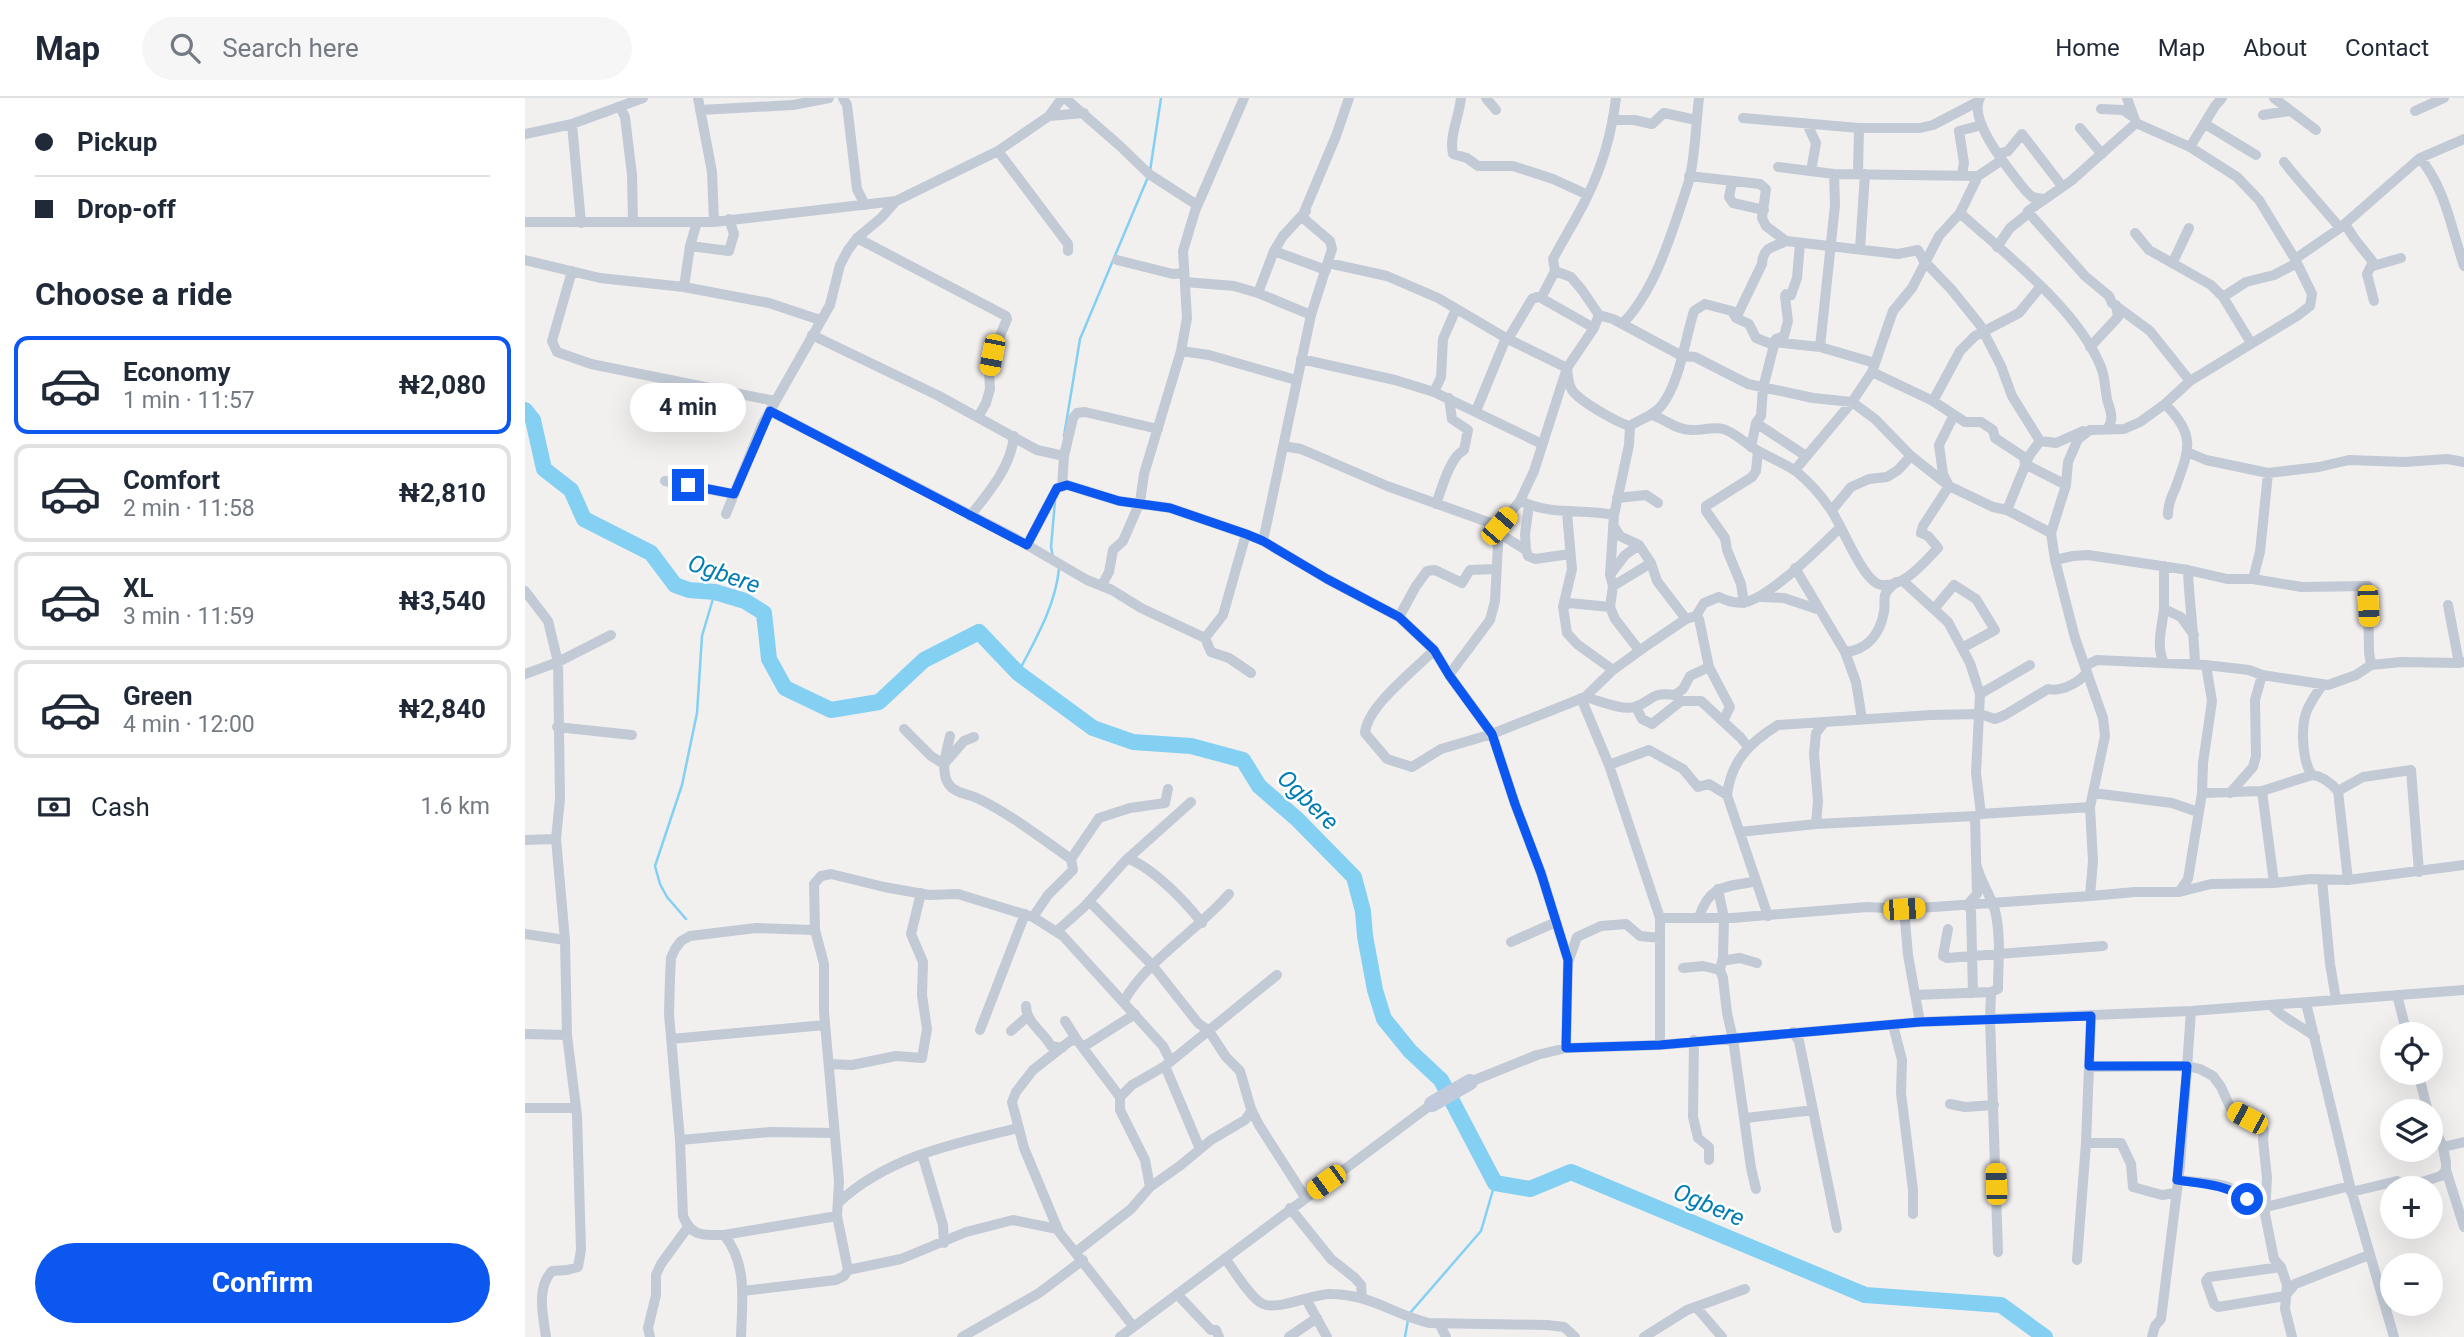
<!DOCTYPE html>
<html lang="en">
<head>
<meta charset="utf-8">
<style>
	body { margin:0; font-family:Roboto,sans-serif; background:#f6f6f7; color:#1f2937; height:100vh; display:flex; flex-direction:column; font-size:26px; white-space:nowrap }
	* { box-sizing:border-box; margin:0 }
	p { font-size:23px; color:#747a83 }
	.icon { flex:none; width:38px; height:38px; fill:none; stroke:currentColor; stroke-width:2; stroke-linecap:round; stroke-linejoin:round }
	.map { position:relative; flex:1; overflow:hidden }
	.drawer { display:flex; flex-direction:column; background:#fff; width:525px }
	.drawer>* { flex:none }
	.top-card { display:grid; align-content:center; height:154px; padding:0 35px; background:#fff }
	.fabs { position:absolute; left:1855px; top:924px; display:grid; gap:14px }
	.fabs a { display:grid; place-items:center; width:63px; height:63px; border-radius:50%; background:#fff; box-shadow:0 7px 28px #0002; font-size:35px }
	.end { position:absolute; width:32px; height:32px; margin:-16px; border:9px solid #0b57f0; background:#fff; box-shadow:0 0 0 4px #fff }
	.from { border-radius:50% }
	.bubble { position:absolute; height:49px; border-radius:24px; background:#fff; box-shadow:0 7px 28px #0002; font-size:23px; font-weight:700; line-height:49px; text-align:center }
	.car { position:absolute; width:21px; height:42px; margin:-21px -10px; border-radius:9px; box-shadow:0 0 5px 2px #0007; background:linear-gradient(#f5c518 24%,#345 0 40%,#f5c518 0 76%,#345 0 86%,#f5c518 0) }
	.top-card b { display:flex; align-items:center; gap:24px; height:66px; font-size:26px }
	.top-card b+b { border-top:2px solid #e0e1e3 }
	.top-card i { width:18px; height:18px; background:#1f2937 }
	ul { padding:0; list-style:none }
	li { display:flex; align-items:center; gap:21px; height:98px; margin:0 14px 10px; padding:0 21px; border:4px solid #e0e1e3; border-radius:14px }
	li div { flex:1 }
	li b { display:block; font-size:26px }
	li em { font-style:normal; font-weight:700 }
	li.active { border-color:#0b57f0 }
	li>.icon { width:63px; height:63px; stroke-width:1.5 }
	h2 { padding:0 35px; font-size:32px; line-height:84px }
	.pay { display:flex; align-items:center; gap:18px; height:77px; padding:0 35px; font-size:26px }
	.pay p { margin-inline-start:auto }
	.button { display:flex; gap:14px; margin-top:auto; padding:14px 35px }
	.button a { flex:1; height:80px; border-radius:42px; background:#0b57f0; color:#fff; font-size:28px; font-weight:700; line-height:80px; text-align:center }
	header { display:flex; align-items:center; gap:42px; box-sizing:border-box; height:98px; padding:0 35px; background:#fff; border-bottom:2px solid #e0e1e3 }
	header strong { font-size:33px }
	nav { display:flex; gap:38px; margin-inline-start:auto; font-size:24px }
	.search { width:490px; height:63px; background:#f6f6f7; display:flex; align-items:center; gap:18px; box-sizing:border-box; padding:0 24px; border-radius:38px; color:#747a83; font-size:26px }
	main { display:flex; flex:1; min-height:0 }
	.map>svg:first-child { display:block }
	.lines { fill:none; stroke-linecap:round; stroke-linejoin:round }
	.stream { stroke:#84d0f3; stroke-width:2.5 }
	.river { stroke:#84d0f3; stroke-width:16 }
	.street { stroke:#c2cad5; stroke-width:10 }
	.secondary { stroke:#c1cada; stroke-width:16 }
	.route { stroke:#0b57f0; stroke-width:9 }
	.labels { text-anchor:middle; stroke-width:5; stroke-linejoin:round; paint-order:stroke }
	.water-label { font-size:24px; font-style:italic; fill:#017db6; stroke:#fff }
</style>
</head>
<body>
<header>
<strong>Map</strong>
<div class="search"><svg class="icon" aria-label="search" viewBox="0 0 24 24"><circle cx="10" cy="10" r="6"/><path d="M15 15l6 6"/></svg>Search here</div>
<nav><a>Home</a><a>Map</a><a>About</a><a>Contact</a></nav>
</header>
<main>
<section class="drawer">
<div class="top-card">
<b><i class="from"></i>Pickup</b>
<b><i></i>Drop-off</b>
</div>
<h2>Choose a ride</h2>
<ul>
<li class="active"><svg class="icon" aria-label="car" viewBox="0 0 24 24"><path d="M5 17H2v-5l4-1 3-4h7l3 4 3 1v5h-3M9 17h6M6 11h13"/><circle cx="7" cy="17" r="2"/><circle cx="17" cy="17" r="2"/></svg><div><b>Economy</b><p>1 min · 11:57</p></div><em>₦2,080</em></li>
<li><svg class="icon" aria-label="car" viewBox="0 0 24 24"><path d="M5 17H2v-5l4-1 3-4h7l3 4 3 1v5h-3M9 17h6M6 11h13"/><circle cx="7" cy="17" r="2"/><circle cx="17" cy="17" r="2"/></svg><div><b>Comfort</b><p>2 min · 11:58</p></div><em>₦2,810</em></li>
<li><svg class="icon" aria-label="car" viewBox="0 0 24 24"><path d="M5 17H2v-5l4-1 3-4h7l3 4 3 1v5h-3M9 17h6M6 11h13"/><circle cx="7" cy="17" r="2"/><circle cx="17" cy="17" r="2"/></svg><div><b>XL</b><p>3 min · 11:59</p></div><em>₦3,540</em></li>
<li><svg class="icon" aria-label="car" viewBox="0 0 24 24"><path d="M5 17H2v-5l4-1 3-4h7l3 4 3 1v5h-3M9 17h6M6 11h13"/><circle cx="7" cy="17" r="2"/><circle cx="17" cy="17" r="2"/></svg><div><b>Green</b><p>4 min · 12:00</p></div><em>₦2,840</em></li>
</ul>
<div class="pay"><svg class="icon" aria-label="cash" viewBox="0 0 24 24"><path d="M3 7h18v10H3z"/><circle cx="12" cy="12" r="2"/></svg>Cash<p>1.6 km</p></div>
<div class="button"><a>Confirm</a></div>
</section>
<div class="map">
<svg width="1939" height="1239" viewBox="0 0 1939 1239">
	<rect width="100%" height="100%" fill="#f2efef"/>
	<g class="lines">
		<!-- stream -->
		<path class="stream" d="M625,73L636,0
			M539,338L555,241L623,79
			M528,459L526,449L530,403
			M493,575C510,542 530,509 534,471
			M161,821L142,799L135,786L130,768L157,687L172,615L177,538L190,494
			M885,1215L956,1133L970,1085
			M880,1239L883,1222"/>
		<!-- river -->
		<path class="river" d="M0,312L8,322L19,371L46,392L59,421L126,455L150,487L164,492L190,494L220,503L239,515L244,561L260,590L306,612L354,604L399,562L454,534L493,575L568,630L608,644L666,648L718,662L734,688L772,721L829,779L838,813L840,838L850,892L859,921L885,953L916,982L970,1085L1005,1091L1046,1074L1340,1197L1476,1207L1520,1239"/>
		<!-- street -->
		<path class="street" d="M173,0L187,74L189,124
			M318,0L322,7L332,91L340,107
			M540,0L595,48L624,76L672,107
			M936,0C934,19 924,38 928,56L942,60L953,68H988L1028,81L1063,97
			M961,0L971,12
			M1455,0C1442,22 1486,74 1500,92L1507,99L1518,101
			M1749,0L1791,32
			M95,9L100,19L107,77L108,124
			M1576,11L1598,12L1607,18
			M175,12L268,7L304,0
			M1890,13L1919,0
			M1738,17L1764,13
			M524,18L559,15
			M1218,20L1334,30H1395L1408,27L1452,4
			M1089,22H1109L1127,26L1139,15L1171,22
			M47,26L56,125
			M1282,26L1291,45L1286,73
			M1680,26L1731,57
			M1555,30L1577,56
			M0,36L47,26L118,0
			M1665,49L1690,8L1697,0
			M473,53L543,146V153
			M1474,56L1483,53L1497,36L1537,88
			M1895,60C1921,92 1926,130 1939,168
			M1759,64C1777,87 1796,107 1815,130
			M1253,69L1309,76L1453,78
			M1333,75L1334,30
			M1437,76L1439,65L1434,33L1457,27
			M1164,78L1235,86L1241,91L1237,120L1241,128L1261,143L1373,156L1393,152L1399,163L1426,191L1455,227L1476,268L1487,298L1515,343
			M1207,84L1204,99L1208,105L1239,112
			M1435,115C1481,157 1552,210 1576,269C1580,279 1580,290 1582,301C1585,312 1590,321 1582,331
			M1504,115L1560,178L1584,198L1587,205L1625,233L1665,283
			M0,124H189L371,103L473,53L524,18L537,0
			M1820,126L1829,140L1848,164L1842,176L1849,203
			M1610,135L1624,152L1686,187L1698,199L1726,245
			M332,140L481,218L482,221L467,257L464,274L465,291L461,305L453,319
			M165,148L204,153L209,136L204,121
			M1472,149L1485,130L1504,115L1503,113L1546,83L1611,25
			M1335,151L1340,76
			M749,153L801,172
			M1770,161L1815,130L1895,60L1939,41
			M0,162L75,180L159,189L244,205L295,222
			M592,162L648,176L659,175
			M1648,164L1664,130
			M803,165L862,178L913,200L981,240L1042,270C1043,278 1043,286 1047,292C1054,303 1093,325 1105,328C1115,321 1129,318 1137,307C1155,284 1160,241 1169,213L1180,206L1207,213L1211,220L1224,226L1231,240L1249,247V244L1295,249L1350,265
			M1848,168L1876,160
			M47,173L27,243L32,254L66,266L250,303
			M1030,173L1046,179L1057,192L1074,217L1088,221L1157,258L1170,259L1223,286L1288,300L1327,304L1350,321L1386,358L1424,388L1468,409L1482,412L1526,435
			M660,184L709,188L733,195L786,217
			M159,189L165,148L172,124
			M733,195L749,153L758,138L781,113
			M1698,199L1721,184L1749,177L1772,165
			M1016,200L1069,230
			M1211,220L1237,166C1238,148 1248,150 1261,143
			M1097,226C1131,192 1148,131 1163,86C1170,65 1171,23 1174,0
			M287,237L414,298L512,352L539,358
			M983,241L1007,201L1012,199L1016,200L1030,173L1028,161C1039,140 1052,120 1062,99C1077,69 1087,33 1091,0
			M1249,244L1251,241L1259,238L1263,223L1260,198L1261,196L1266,197L1272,180L1275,145
			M1295,249L1310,107L1309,76
			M1565,249L1593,219L1591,207
			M656,253L684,257L771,282
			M776,261L870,282L909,294L1017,346
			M1347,274L1408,303L1440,324H1456L1468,332L1470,340L1499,359L1500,366L1541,387
			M909,294L916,279L918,241L931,211
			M1408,303L1435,253L1450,238L1494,215L1516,188
			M1640,306C1672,338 1664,352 1650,391C1646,400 1643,407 1643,417
			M245,313L490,440L562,482L587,492L616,510L680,540L686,554L704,560L726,575
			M951,313L981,240
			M1127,317C1140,321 1151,332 1166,332C1177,333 1186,328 1198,331C1209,334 1220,345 1230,351C1243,359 1259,365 1272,374C1284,384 1295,396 1304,409C1316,424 1338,486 1357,487C1380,489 1398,465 1413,450L1403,438L1396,435L1398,428L1424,388L1418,376L1414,347L1429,317
			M1231,325L1281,358
			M1105,328L1104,347L1089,417L1085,477L1088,488L1085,509L1090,521L1114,552
			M758,348L776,351L862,388L974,428
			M1226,349L1231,325L1236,318L1238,290L1249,247
			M1662,354L1681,362L1743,375L1794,369L1824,362L1880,364L1922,361L1939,364
			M1270,372L1327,304L1347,274L1368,213L1387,190L1414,138L1435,115L1453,78L1477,62
			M140,383L209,396
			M537,389L539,358L548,320L552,315L560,314L633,331
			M1092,400L1121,397L1133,405
			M995,403C1028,418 1056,410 1089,417
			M911,406C917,390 925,359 939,352L943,332L927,321L924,300
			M1307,412L1326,389L1344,381L1362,379L1373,372L1386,358
			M1482,412L1504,358L1515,343L1531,345L1558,333
			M1042,415L1047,471L1038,509L1042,535L1052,546L1088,572
			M201,416L237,327L305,207L315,167L323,152L332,140L356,120L371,103
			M445,418C464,394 486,369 489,338
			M1088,427L1095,438L1114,447L1126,465L1132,483L1161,521
			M975,436L1001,452L1003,458L1010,461L1045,456
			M738,443L786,217L807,151L805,143L777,119L811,38L824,0
			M502,447L532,390L542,387L594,403L645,410L721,436L738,443L802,481L874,519L909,552L924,577L967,636L990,706L1016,775L1043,862L1041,950
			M1001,452L1000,436L1004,407
			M1530,462L1548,458L1563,457L1663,472L1702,481H1728L1735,454L1743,375
			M1639,468C1639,482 1639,495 1639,509C1638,528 1630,546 1639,565
			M1270,470L1320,554L1331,584L1337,621
			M1663,472C1664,504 1669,534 1670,566
			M1085,477L1100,457L1114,447
			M1728,481L1777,489L1843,488L1844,554L1846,567
			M1378,483L1423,524L1445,565L1455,596L1451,675L1456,716
			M577,487L584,474L588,452L598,443L615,404L619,376L656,253L662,220L658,153L670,113L719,0
			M1088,488L1126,465
			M0,493L23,523L33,564L35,701L31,741L40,842L0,836
			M1235,499L1259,500L1295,512
			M1219,505L1216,486L1202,452L1200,440L1181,413V408L1227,379L1231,373L1233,353
			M1923,507L1934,565L1939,564
			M1038,509L1044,505L1085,509
			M1409,511L1429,487L1451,501L1470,532L1437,550
			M1639,511L1656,519L1669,537
			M1171,518L1174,521L1184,569L1205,609L1198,623
			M874,519L891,488L902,473L910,472L937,485L945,472L971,471
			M680,540L698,517L721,436
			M909,552C890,572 842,608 840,635L862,661L887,669L916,651L967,636L1060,599L1088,572L1124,546L1161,521L1171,518L1179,505L1194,499C1202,503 1212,506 1221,504C1247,498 1294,449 1315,430
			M1320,554C1343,552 1355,535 1359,514C1360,509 1359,501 1360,497C1361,493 1368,487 1371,484
			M0,576L33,564L86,537
			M924,577L965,522L970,503L974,428L995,403L1009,373L1042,270L1069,230L1074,217
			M1455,596L1505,567
			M1060,599C1073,602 1097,613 1109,609C1128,604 1124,593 1150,597L1158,591L1165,578L1184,569
			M1056,600L1084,667L1135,820V947
			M1111,609L1117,621L1127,626L1156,603H1176L1216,640L1223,649
			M32,629L107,637
			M379,631L406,658L419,666L439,643L449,639
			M425,638C422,652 415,672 423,685C429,696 446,696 456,702C488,718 516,740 546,761
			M1084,667L1124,652L1158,671L1173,689L1184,686L1202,697
			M1787,677C1777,663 1775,626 1783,610C1787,602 1793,593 1798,586
			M1737,693L1749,785
			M1813,693L1838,679L1886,672L1894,774
			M1568,695L1647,705L1673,714
			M1677,695L1737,693L1787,677C1797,678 1806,685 1813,693L1823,782
			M1705,695L1728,669L1731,658L1730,602L1737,577
			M1291,726L1293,703L1289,656L1291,635L1299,625
			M1215,734L1291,726L1450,718L1456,716L1565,709
			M0,742L31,741
			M604,761C629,771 660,803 677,825
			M1451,765C1455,784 1468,800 1471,817C1476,842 1473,866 1473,891L1466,894L1465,921L1473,1154
			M1797,782L1805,866L1811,901
			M1193,791L1199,820L1198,859L1195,872L1198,880L1202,915L1208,941L1226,1070L1231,1091
			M1654,794L1663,781L1677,695L1678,665L1687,603L1681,567
			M1565,798L1610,794H1654L1686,786L1749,785L1785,781L1823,782L1939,767
			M564,803L628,868L673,925L684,933L701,959L715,973L726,1011L734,1027L780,1099
			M1243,818L1202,697C1206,663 1225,644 1253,627L1406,617L1455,616L1470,621L1480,617L1523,591C1536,594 1554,585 1562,574L1560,568L1572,562L1681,567L1724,572L1737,577L1803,587L1831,577L1846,567L1876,564L1934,565
			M508,819L523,797L548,772L546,761L574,720L605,710L640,705L643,691
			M1174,819C1186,785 1200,790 1231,783
			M1135,820H1207L1342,809L1379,811
			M1423,831L1418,858L1422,860L1578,848
			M532,833L559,809L600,763L666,704
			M986,844L1031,824
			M1198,859L1202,862L1215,860L1232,865
			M1043,864L1052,839L1076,828L1101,826L1115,838L1135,840
			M1158,870L1178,868L1195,872
			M1448,895L1446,813L1443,806L1452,796L1450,718
			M1390,897L1466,894
			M1872,897L1882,936
			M599,903C621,863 672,833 704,796
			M1781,905L1825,1088L1869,1239
			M1746,907C1758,921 1776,927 1790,939
			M501,908C501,925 518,933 526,948L537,950
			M540,923L552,942L595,999
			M1395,924L1666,913L1939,892
			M1368,927L1377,962L1376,995L1388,1092V1116
			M455,932L500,816
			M486,933L502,919
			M1268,934L1274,943L1312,1130
			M0,936L42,937
			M146,941L300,927
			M552,942L545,943L508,972L491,994L487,1004L499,1050L534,1134L608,1228
			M1169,942L1168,1019L1173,1040L1184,1049V1062
			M558,949L610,916
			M304,966L327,967L371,958L397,960L402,931L397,897L398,864L386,836L396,795
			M640,968L675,1051
			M1564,969L1662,968L1675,971L1688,978L1696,989L1706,1011L1739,1032L1738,1042L1742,1080L1740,1116L1749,1161L1756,1169L1762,1187L1760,1211L1767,1239
			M1893,975L1903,1013
			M945,984L1012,957L1041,950L1135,947L1395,924L1383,857L1379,811L1565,798L1568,763L1565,709L1580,638L1578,620L1550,540L1530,462L1526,435L1541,387L1543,364L1553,341L1565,332L1599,331L1615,324L1640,306L1665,283L1772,218L1785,208L1787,196L1770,161L1734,102L1712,79L1665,49L1611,25L1602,0
			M1425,1006L1440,1009L1469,1007
			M0,1010H51
			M1221,1020L1288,1012
			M155,1042L245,1034L309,1035
			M1561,1045H1596L1606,1066L1608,1089L1637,1097L1650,1095
			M1918,1049L1939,1044
			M397,1056L418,1127L419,1145
			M1921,1072L1939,1129
			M1652,1082C1670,1084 1695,1084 1710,1092C1718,1097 1721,1102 1731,1102L1735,1106L1741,1105
			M625,1089L620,1062L595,1012V999L607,987L640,968L752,877
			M1826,1094L1872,1083L1884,1088L1916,1078L1921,1072V1065L1918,1049L1906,1022
			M313,1105C362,1059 430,1045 493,1030
			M1741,1109L1825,1088
			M765,1110L806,1161L830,1180L836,1187L837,1199
			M199,1137L312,1118
			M551,1154L606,1111L625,1089L656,1067L686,1042L720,1022L727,1012
			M700,1160C708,1171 726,1201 738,1206C754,1213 788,1195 807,1196C848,1197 867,1216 904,1225L1022,1227L1039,1229L1050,1239
			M1552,1162L1561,1045L1566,918
			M1756,1169L1684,1179L1681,1183L1689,1206L1693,1209L1760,1198L1770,1186L1844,1157
			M323,1172L312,1118L314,1083L299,914V866L290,832L289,786L296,778L306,776L359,789L404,797L433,796L508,819L538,838L638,948L645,962
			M217,1193L311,1182L319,1178L323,1172L376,1161L441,1134L488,1122L532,1131
			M652,1196L686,1232H691L694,1239
			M781,1201L802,1239
			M1171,1209L1197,1239
			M914,1225L921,1239
			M21,1239C18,1217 11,1190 27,1173L42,1172L53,1169L56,1152L52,1018L42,937L40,842
			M125,1239L123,1230L131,1197V1177L136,1166L163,1129
			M216,1239C217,1204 223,1166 199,1137C179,1137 167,1140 158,1118L155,1042L144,916L145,880L146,860L150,851L156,843L165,838L231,830L290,832
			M437,1239L514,1195L558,1162
			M595,1239L907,1006
			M764,1239L792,1220
			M1119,1239L1162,1212L1220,1191
			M1627,1239L1630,1228L1636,1221L1655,1068L1666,913"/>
		<!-- secondary -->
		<path class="secondary" d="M907,1006L945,984"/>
	</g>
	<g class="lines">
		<!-- route -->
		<path class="route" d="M163,387L209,396L245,313L502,447L532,390L542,387L594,403L645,410L721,436L738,443L802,481L874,519L909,552L924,577L967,636L990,706L1016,775L1043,862L1041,950L1135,947L1395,924L1566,918L1564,968H1662L1652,1082C1680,1086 1698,1086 1722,1101"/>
	</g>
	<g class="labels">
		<!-- water labels -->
		<g class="water-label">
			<text transform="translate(199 476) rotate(19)" y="8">Ogbere</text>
			<text transform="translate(783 702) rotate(44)" y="8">Ogbere</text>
			<text transform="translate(1184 1107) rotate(23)" y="8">Ogbere</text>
		</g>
	</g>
</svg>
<div class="fabs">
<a><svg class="icon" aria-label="locate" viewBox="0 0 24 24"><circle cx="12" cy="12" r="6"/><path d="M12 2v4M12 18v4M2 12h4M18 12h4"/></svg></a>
<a><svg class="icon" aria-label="layers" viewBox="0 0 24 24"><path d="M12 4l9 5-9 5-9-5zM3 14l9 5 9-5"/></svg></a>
<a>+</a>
<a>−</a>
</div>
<i class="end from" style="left:1722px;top:1101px"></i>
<i class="end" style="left:163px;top:387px"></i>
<div class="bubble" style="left:105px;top:285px;width:116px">4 min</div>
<i class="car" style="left:467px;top:257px;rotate:191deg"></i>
<i class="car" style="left:974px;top:428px;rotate:41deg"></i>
<i class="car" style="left:1843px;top:508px;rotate:177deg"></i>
<i class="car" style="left:1379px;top:811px;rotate:86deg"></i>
<i class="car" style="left:1722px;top:1020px;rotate:298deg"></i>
<i class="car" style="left:801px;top:1084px;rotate:234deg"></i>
<i class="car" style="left:1471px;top:1086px;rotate:358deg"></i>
</div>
</main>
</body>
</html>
